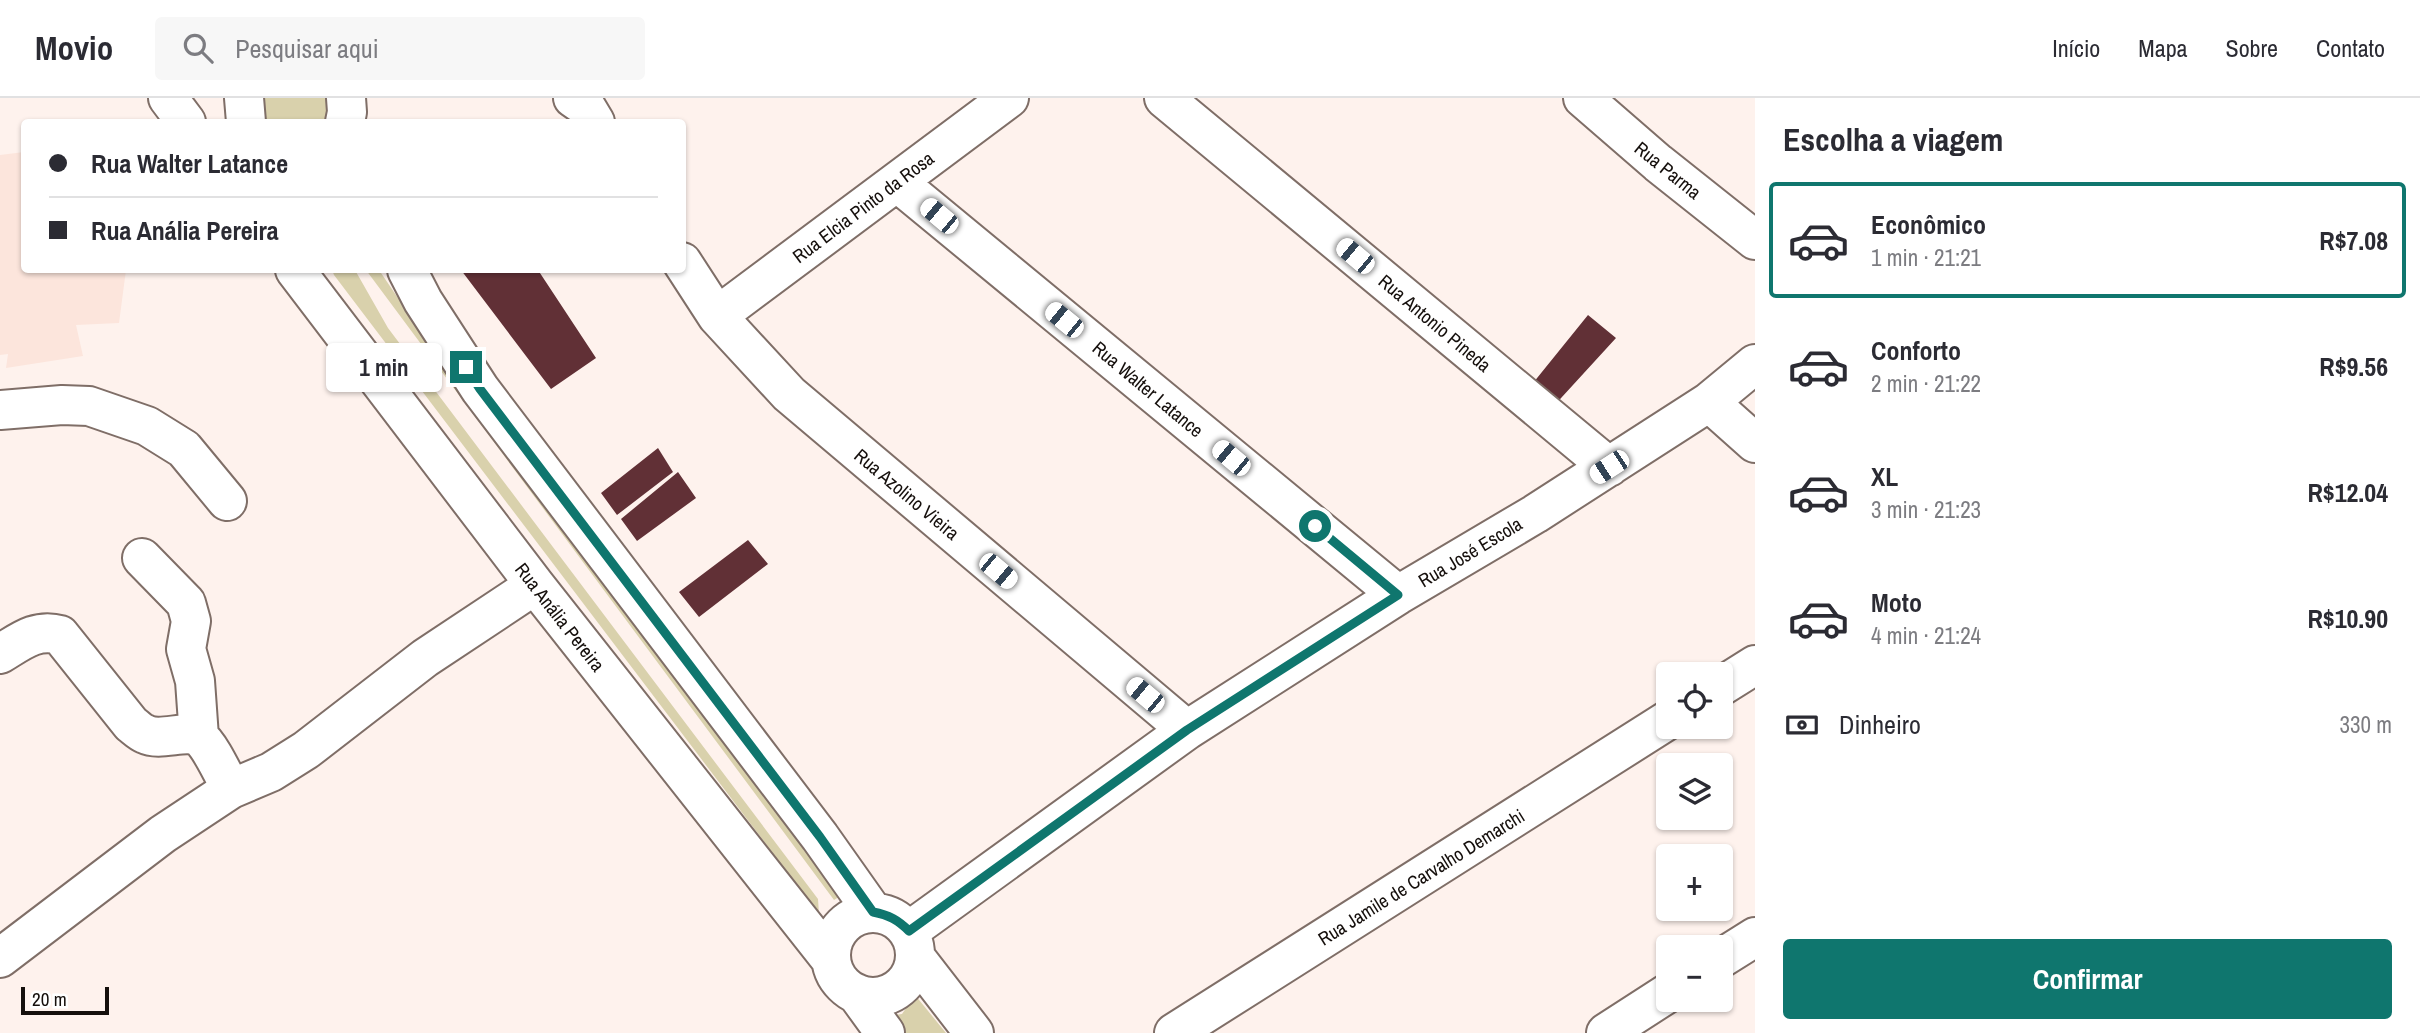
<!DOCTYPE html>
<html lang="pt">
<head>
<meta charset="utf-8">
<style>
	body { margin:0; font-family:"Archivo Narrow",sans-serif; background:#f7f7f7; color:#2b2b33; height:100vh; display:flex; flex-direction:column; font-size:26px; white-space:nowrap }
	* { box-sizing:border-box; margin:0 }
	p { font-size:23px; color:#7c7c81 }
	.icon { flex:none; width:38px; height:38px; fill:none; stroke:currentColor; stroke-width:2; stroke-linecap:round; stroke-linejoin:round }
	.map { position:relative; flex:1; overflow:hidden }
	.sheet { display:flex; flex-direction:column; background:#fff; width:665px }
	.sheet>* { flex:none }
	.top-card { position:absolute; left:21px; top:21px; width:665px; height:154px; border-radius:7px; box-shadow:0 2px 5px #0004; display:grid; align-content:center; height:154px; padding:0 28px; background:#fff }
	.buttons { position:absolute; left:1656px; top:564px; display:grid; gap:14px }
	.buttons a { display:grid; place-items:center; width:77px; height:77px; border-radius:7px; background:#fff; box-shadow:0 2px 5px #0004; font-size:35px }
	.scale { position:absolute; left:21px; bottom:18px; width:88px; box-sizing:border-box; padding-left:7px; border:4px solid #150f0c; border-top:0; font-size:19px; line-height:24px; white-space:nowrap; color:#150f0c; -webkit-text-stroke:5px #fff; paint-order:stroke }
	.end { position:absolute; width:32px; height:32px; margin:-16px; border:9px solid #0f766e; background:#fff; box-shadow:0 0 0 4px #fff }
	.from { border-radius:50% }
	.bubble { position:absolute; height:49px; border-radius:7px; background:#fff; box-shadow:0 2px 5px #0004; font-size:23px; font-weight:800; line-height:49px; text-align:center }
	.car { position:absolute; width:21px; height:42px; margin:-21px -10px; border-radius:9px; box-shadow:0 0 5px 2px #0007; background:linear-gradient(#fff 24%,#345 0 40%,#fff 0 76%,#345 0 86%,#fff 0) }
	.top-card b { display:flex; align-items:center; gap:24px; height:66px; font-size:26px }
	.top-card b+b { border-top:2px solid #e1e1e2 }
	.top-card i { width:18px; height:18px; background:#2b2b33 }
	ul { padding:0; list-style:none }
	li { display:flex; align-items:center; gap:21px; height:116px; margin:0 14px 10px; padding:0 14px; border:4px solid transparent; border-radius:7px }
	li div { flex:1 }
	li b { display:block; font-size:26px }
	li em { font-style:normal; font-weight:800 }
	li.active { border-color:#0f766e }
	li>.icon { width:63px; height:63px; stroke-width:1.5 }
	h2 { padding:0 28px; font-size:32px; line-height:84px }
	.pay { display:flex; align-items:center; gap:18px; height:77px; padding:0 28px; font-size:26px }
	.pay p { margin-inline-start:auto }
	.action { display:flex; gap:14px; margin-top:auto; padding:14px 28px }
	.action a { flex:1; height:80px; border-radius:7px; background:#0f766e; color:#fff; font-size:28px; font-weight:800; line-height:80px; text-align:center }
	header { display:flex; align-items:center; gap:42px; box-sizing:border-box; height:98px; padding:0 35px; background:#fff; border-bottom:2px solid #e1e1e2 }
	header strong { font-size:33px }
	nav { display:flex; gap:38px; margin-inline-start:auto; font-size:24px }
	.search { width:490px; height:63px; background:#f7f7f7; display:flex; align-items:center; gap:18px; box-sizing:border-box; padding:0 24px; border-radius:7px; color:#7c7c81; font-size:26px }
	main { display:flex; flex:1; min-height:0 }
	.map>svg:first-child { display:block }
	.built { fill:#fce5dc }
	.green { fill:#d9d1ac }
	.building { fill:#613036 }
	.lines { fill:none; stroke-linecap:round; stroke-linejoin:round }
	.minor-casing { stroke:#7f6e67; stroke-width:42 }
	.minor { stroke:#fff; stroke-width:38 }
	.route { stroke:#0f766e; stroke-width:9 }
	.labels { text-anchor:middle; stroke-width:7; stroke-linejoin:round; paint-order:stroke }
	.street-label { font-size:19px; fill:#150f0c; stroke:#fff }
</style>
</head>
<body>
<header>
<strong>Movio</strong>
<div class="search"><svg class="icon" aria-label="search" viewBox="0 0 24 24"><circle cx="10" cy="10" r="6"/><path d="M15 15l6 6"/></svg>Pesquisar aqui</div>
<nav><a>Início</a><a>Mapa</a><a>Sobre</a><a>Contato</a></nav>
</header>
<main>
<div class="map">
<svg width="1755" height="935" viewBox="0 0 1755 935">
	<rect width="100%" height="100%" fill="#fef2ed"/>
	<!-- built -->
	<path class="built" d="M24,54V172H126L119,225L76,227L83,258L6,270L8,256L0,257V57Z"/>
	<!-- green -->
	<path class="green" d="M259,0H340L336,24H263Z
		M332,172H355L388,230L818,801L819,816L334,177Z
		M366,172H379L457,287L842,797L834,802Z
		M915,897L946,935H901L888,918L902,916Z"/>
	<!-- building -->
	<path class="building" d="M461,172H538L596,260L551,291Z
		M1588,217L1616,240L1551,311L1529,290Z
		M658,350L673,374L617,417L601,395Z
		M678,374L696,400L637,443L621,421Z
		M748,442L768,466L699,519L679,494Z"/>
	<g class="lines">
		<!-- minor casing -->
		<g class="minor-casing">
			<path id="minor" d="M168,0L186,24
				M244,0L246,24
				M573,0L586,9L595,24
				M1164,0L1609,369
				M1583,0L1658,65L1755,142
				M345,24L347,14L346,0
				M897,84L1398,497
				M682,164L717,218L789,296L1187,632
				M295,172L535,487L831,862
				M407,172L423,203L480,291L820,739L873,814
				M717,218L1009,0
				M1709,304L1755,345
				M0,312L62,307L89,308L147,328L184,351L227,403
				M142,460L186,505L191,523L186,551L195,583L199,639
				M0,556C20,544 36,530 60,537L131,626C135,629 140,634 145,636C161,644 186,631 199,639C210,647 224,678 231,691L271,674L306,652L425,560L535,487
				M1720,589L1755,567
				M831 857a42 42 0 1 1 84 0a42 42 0 1 1-84 0Z
				M909,833L1187,632L1398,497L1535,416L1709,304L1755,266
				M0,860L163,736L231,691
				M916,860L974,935
				M1720,861L1755,839
				M856,895L885,935
				M1174,935L1668,622
				M1606,935L1668,895"/>
		</g>
		<!-- minor -->
		<use href="#minor" class="minor"/>
	</g>
	<g class="lines">
		<!-- route -->
		<path class="route" d="M466,269L480,291L820,739L873,814C889,817 898,822 909,833L1187,632L1398,497L1315,428"/>
	</g>
	<g class="labels">
		<!-- street labels -->
		<g class="street-label">
			<text transform="translate(1668 72) rotate(39)" y="7">Rua Parma</text>
			<text transform="translate(863 109) rotate(-37)" y="7">Rua Elcia Pinto da Rosa</text>
			<text transform="translate(1435 225) rotate(40)" y="7">Rua Antonio Pineda</text>
			<text transform="translate(1148 291) rotate(40)" y="7">Rua Walter Latance</text>
			<text transform="translate(907 396) rotate(40)" y="7">Rua Azolino Vieira</text>
			<text transform="translate(1470 454) rotate(-31)" y="7">Rua José Escola</text>
			<text transform="translate(560 519) rotate(52)" y="7">Rua Anália Pereira</text>
			<text transform="translate(1421 779) rotate(-32)" y="7">Rua Jamile de Carvalho Demarchi</text>
		</g>
	</g>
</svg>
<div class="buttons">
<a><svg class="icon" aria-label="locate" viewBox="0 0 24 24"><circle cx="12" cy="12" r="6"/><path d="M12 2v4M12 18v4M2 12h4M18 12h4"/></svg></a>
<a><svg class="icon" aria-label="layers" viewBox="0 0 24 24"><path d="M12 4l9 5-9 5-9-5zM3 14l9 5 9-5"/></svg></a>
<a>+</a>
<a>−</a>
</div>
<div class="scale">20 m</div>
<i class="end from" style="left:1315px;top:428px"></i>
<i class="end" style="left:466px;top:269px"></i>
<div class="bubble" style="left:326px;top:245px;width:116px">1 min</div>
<i class="car" style="left:939px;top:118px;rotate:310deg"></i>
<i class="car" style="left:1355px;top:158px;rotate:310deg"></i>
<i class="car" style="left:1064px;top:222px;rotate:309deg"></i>
<i class="car" style="left:1231px;top:360px;rotate:310deg"></i>
<i class="car" style="left:1609px;top:369px;rotate:237deg"></i>
<i class="car" style="left:998px;top:473px;rotate:130deg"></i>
<i class="car" style="left:1145px;top:597px;rotate:310deg"></i>
<div class="top-card">
<b><i class="from"></i>Rua Walter Latance</b>
<b><i></i>Rua Anália Pereira</b>
</div>
</div>
<section class="sheet">
<h2>Escolha a viagem</h2>
<ul>
<li class="active"><svg class="icon" aria-label="car" viewBox="0 0 24 24"><path d="M5 17H2v-5l4-1 3-4h7l3 4 3 1v5h-3M9 17h6M6 11h13"/><circle cx="7" cy="17" r="2"/><circle cx="17" cy="17" r="2"/></svg><div><b>Econômico</b><p>1 min · 21:21</p></div><em>R$7.08</em></li>
<li><svg class="icon" aria-label="car" viewBox="0 0 24 24"><path d="M5 17H2v-5l4-1 3-4h7l3 4 3 1v5h-3M9 17h6M6 11h13"/><circle cx="7" cy="17" r="2"/><circle cx="17" cy="17" r="2"/></svg><div><b>Conforto</b><p>2 min · 21:22</p></div><em>R$9.56</em></li>
<li><svg class="icon" aria-label="car" viewBox="0 0 24 24"><path d="M5 17H2v-5l4-1 3-4h7l3 4 3 1v5h-3M9 17h6M6 11h13"/><circle cx="7" cy="17" r="2"/><circle cx="17" cy="17" r="2"/></svg><div><b>XL</b><p>3 min · 21:23</p></div><em>R$12.04</em></li>
<li><svg class="icon" aria-label="car" viewBox="0 0 24 24"><path d="M5 17H2v-5l4-1 3-4h7l3 4 3 1v5h-3M9 17h6M6 11h13"/><circle cx="7" cy="17" r="2"/><circle cx="17" cy="17" r="2"/></svg><div><b>Moto</b><p>4 min · 21:24</p></div><em>R$10.90</em></li>
</ul>
<div class="pay"><svg class="icon" aria-label="cash" viewBox="0 0 24 24"><path d="M3 7h18v10H3z"/><circle cx="12" cy="12" r="2"/></svg>Dinheiro<p>330 m</p></div>
<div class="action"><a>Confirmar</a></div>
</section>
</main>
</body>
</html>
